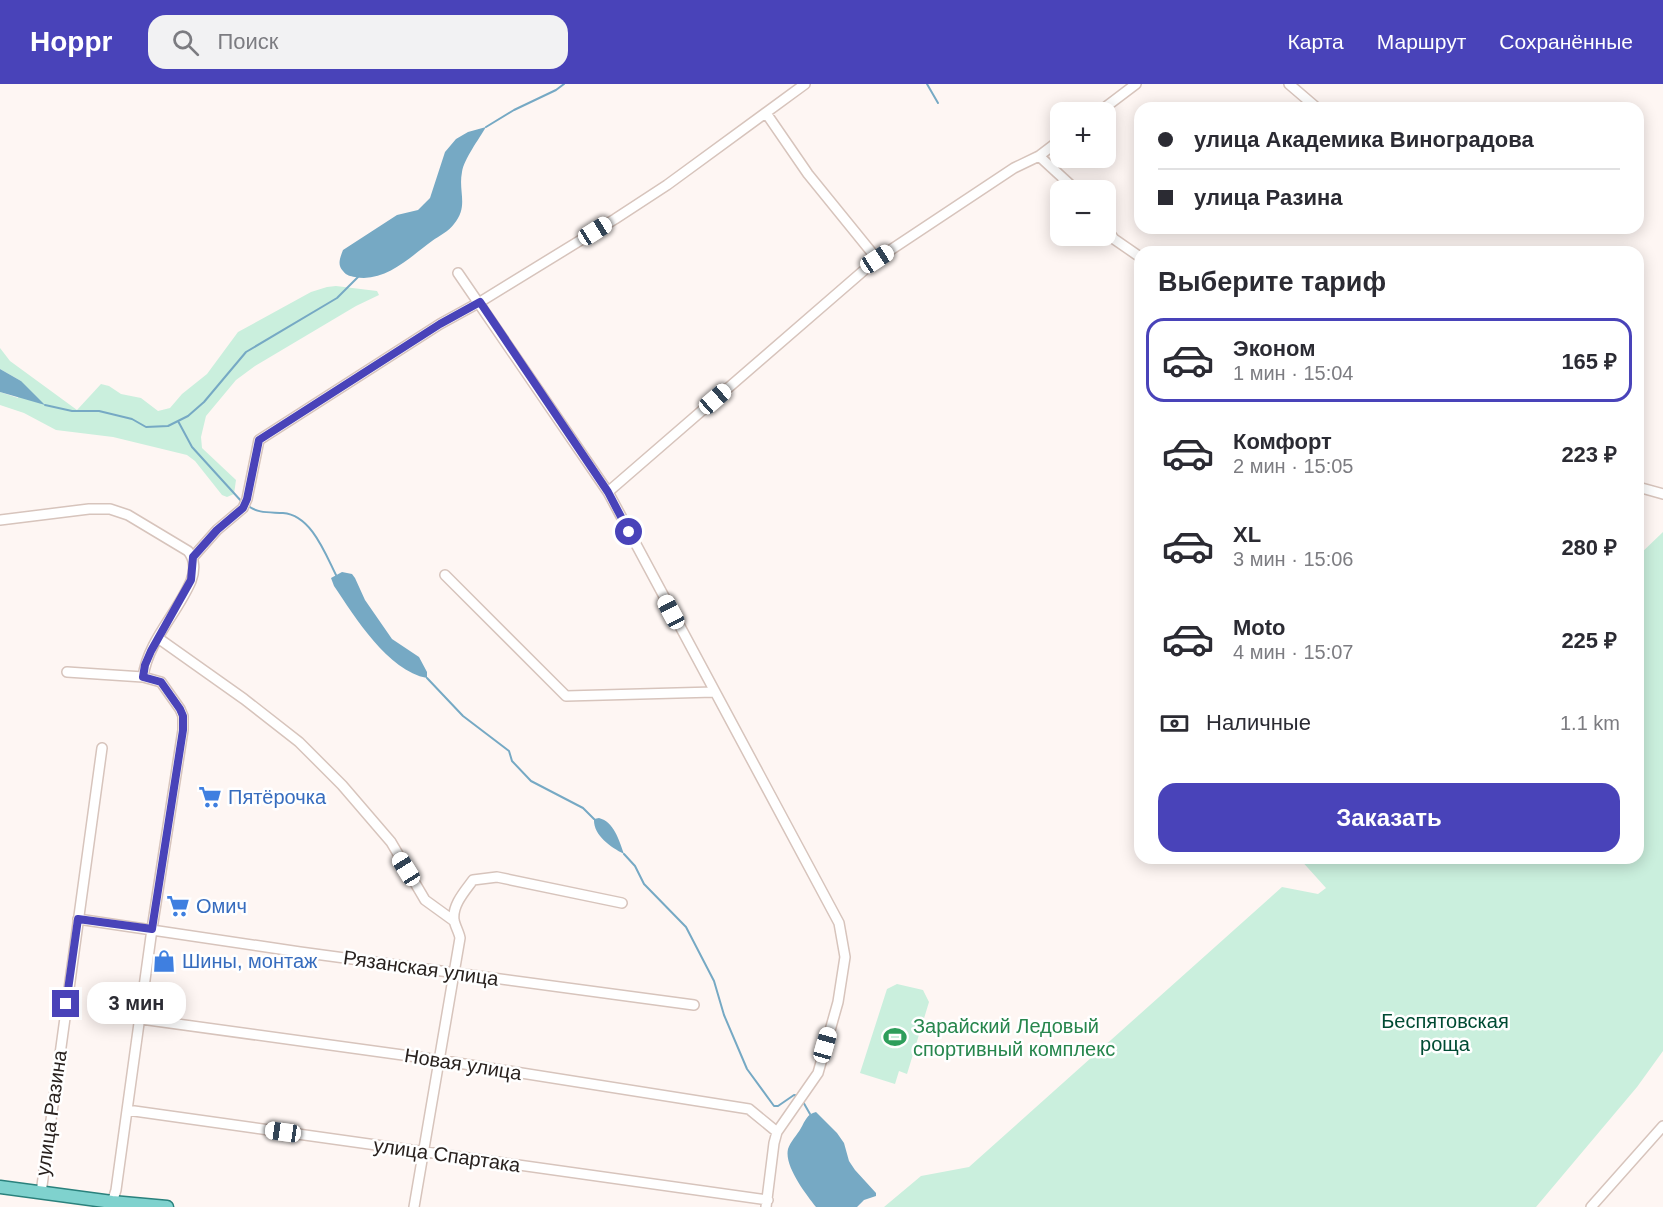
<!DOCTYPE html>
<html lang="ru">
<head>
<meta charset="utf-8">
<style>
	body { margin:0; font-family:Arial,sans-serif; background:#f2f2f3; color:#2b2b33; height:100vh; display:flex; flex-direction:column; font-size:22px; white-space:nowrap }
	* { box-sizing:border-box; margin:0 }
	p { font-size:20px; color:#7c7c81 }
	.icon { flex:none; width:33px; height:33px; fill:none; stroke:currentColor; stroke-width:2; stroke-linecap:round; stroke-linejoin:round }
	.map { position:relative; flex:1; overflow:hidden }
	.drawer { position:absolute; left:1134px; top:162px; width:510px; height:618px; display:flex; flex-direction:column; background:#fff; border-radius:18px; box-shadow:0 3px 15px #0003 }
	.drawer>* { flex:none }
	.guide { position:absolute; left:1134px; top:18px; width:510px; height:132px; border-radius:18px; box-shadow:0 3px 15px #0003; display:grid; align-content:center; height:132px; padding:0 24px; background:#fff }
	.fabs { position:absolute; left:1050px; top:18px; display:grid; gap:12px }
	.fabs a { display:grid; place-items:center; width:66px; height:66px; border-radius:12px; background:#fff; box-shadow:0 3px 15px #0003; font-size:30px }
	.end { position:absolute; width:27px; height:27px; margin:-14px; border:8px solid #4943b9; background:#fff; box-shadow:0 0 0 3px #fff }
	.from { border-radius:50% }
	.bubble { position:absolute; height:42px; border-radius:18px; background:#fff; box-shadow:0 3px 15px #0003; font-size:20px; font-weight:800; line-height:42px; text-align:center }
	.car { position:absolute; width:18px; height:36px; margin:-18px -9px; border-radius:8px; box-shadow:0 0 4px 2px #0007; background:linear-gradient(#fff 24%,#345 0 40%,#fff 0 76%,#345 0 86%,#fff 0) }
	.guide b { display:flex; align-items:center; gap:21px; height:57px; font-size:22px }
	.guide b+b { border-top:2px solid #e1e1e2 }
	.guide i { width:15px; height:15px; background:#2b2b33 }
	ul { padding:0; list-style:none }
	li { display:flex; align-items:center; gap:18px; height:84px; margin:0 12px 9px; padding:0 12px; border:3px solid transparent; border-radius:18px }
	li div { flex:1 }
	li b { display:block; font-size:22px }
	li em { font-style:normal; font-weight:800 }
	li.on { border-color:#4943b9 }
	li>.icon { width:54px; height:54px; stroke-width:1.5 }
	h2 { padding:0 24px; font-size:27px; line-height:72px }
	.pay { display:flex; align-items:center; gap:15px; height:66px; padding:0 24px; font-size:22px }
	.pay p { margin-inline-start:auto }
	.button { display:flex; gap:12px; margin-top:auto; padding:12px 24px }
	.button a { flex:1; height:69px; border-radius:18px; background:#4943b9; color:#fff; font-size:24px; font-weight:800; line-height:69px; text-align:center }
	header { display:flex; align-items:center; gap:36px; box-sizing:border-box; height:84px; padding:0 30px; background:#4943b9; color:#fff }
	header strong { font-size:28px }
	nav { display:flex; gap:33px; margin-inline-start:auto; font-size:21px }
	.search { width:420px; height:54px; background:#f2f2f3; display:flex; align-items:center; gap:15px; box-sizing:border-box; padding:0 21px; border-radius:18px; color:#7c7c81; font-size:22px }
	.map>svg:first-child { display:block }
	.green { fill:#caefdd }
	.water { fill:#76a9c4 }
	.lines { fill:none; stroke-linecap:round; stroke-linejoin:round }
	.stream { stroke:#76a9c4; stroke-width:2 }
	.minor-casing { stroke:#d7c4bc; stroke-width:12 }
	.major-casing { stroke:#2a817c; stroke-width:15 }
	.minor { stroke:#fff; stroke-width:9 }
	.major { stroke:#7fd2ce; stroke-width:12 }
	.route { stroke:#4943b9; stroke-width:8 }
	.labels { text-anchor:middle; stroke-width:5; stroke-linejoin:round; paint-order:stroke }
	.shop-label { font-size:20px; fill:#366cbe; stroke:#fff; text-anchor:start }
	.street-label { font-size:20px; fill:#29221f; stroke:#fff }
	.park-label { font-size:20px; fill:#004b33; stroke:#fff }
	.leisure-label { font-size:20px; fill:#27864d; stroke:#fff; text-anchor:start }
</style>
</head>
<body>
<header>
<strong>Hoppr</strong>
<div class="search"><svg class="icon" aria-label="search" viewBox="0 0 24 24"><circle cx="10" cy="10" r="6"/><path d="M15 15l6 6"/></svg>Поиск</div>
<nav><a>Карта</a><a>Маршрут</a><a>Сохранённые</a></nav>
</header>
<div class="map">
<svg width="1663" height="1123" viewBox="0 0 1663 1123">
	<rect width="100%" height="100%" fill="#fef6f3"/>
	<!-- green -->
	<path class="green" d="M336,202L377,207L379,211L356,222L255,282L236,296L206,332L201,353L202,364L236,396L234,410L227,413L222,411L195,377L187,371L113,353L56,346L24,329L0,321V308L18,314L21,297L0,285V264L10,277L77,326L101,300L109,302L121,310L141,314L158,327L170,324L182,310L207,290L238,248L311,208L327,203Z
		M1663,448V967L1637,1003L1536,1123H884L921,1092L969,1083L1282,803L1318,810L1326,804L1299,774H1638V472Z
		M897,900L923,906L929,918L907,990L899,987L895,1000L860,989L887,905Z"/>
	<!-- water -->
	<path class="water" d="M486,43C479,55 464,75 462,88C458,108 469,122 454,140C449,147 439,152 432,157C410,173 385,199 355,193C350,192 347,192 343,187C337,181 340,174 343,166L397,131L418,126L430,114L445,68L456,55L468,48Z
		M0,285L21,297L45,321L0,308Z
		M342,488L352,490L355,494L365,516L392,555L419,573L427,588V594C388,587 355,533 334,502L331,494Z
		M599,734C614,738 619,756 624,770C610,763 593,751 594,735Z
		M816,1028L837,1049L844,1059L849,1077L855,1086L876,1109V1112L864,1116L857,1123H816C806,1110 784,1082 788,1065C790,1058 797,1051 801,1044C805,1037 807,1030 816,1028Z"/>
	<g class="lines">
		<!-- stream -->
		<path class="stream" d="M927,0L938,19
			M486,43L514,26L556,6L564,0
			M45,321L72,327H99L132,335L146,343L168,342L188,332L204,318L246,268L337,214L358,193
			M178,337L192,363L242,418
			M247,421C258,430 270,428 283,429C311,431 325,469 336,491
			M427,594L463,632L509,667L512,677L531,697L583,724L594,735
			M624,770L635,782L644,800L686,843L714,897L724,931L747,985L774,1022H778L794,1011L800,1012
			M802,1016L810,1030"/>
		<!-- minor casing -->
		<g class="minor-casing">
			<path id="minor" d="M1289,0L1317,24
				M1099,28L1136,0
				M766,29L808,90L877,175
				M1039,72L1076,106
				M1106,144L1114,155L1140,173
				M458,189L608,408L839,839L845,873L838,918L818,989L777,1048L774,1059L766,1123
				M1638,403L1663,410
				M608,408L877,175L1014,84L1039,72L1060,56
				M0,436L89,425H110L128,431L188,467C195,475 195,487 191,497C177,530 148,557 143,593
				M193,473L217,446L243,424L247,415L259,356L440,240L480,218L615,135L667,101L805,0
				M445,491L566,612L714,608
				M158,554L244,615L299,658L342,701L391,758L425,816L454,837
				M67,588L143,593L161,598L180,625L183,632V646L152,845L116,1106L111,1122
				M78,835L300,868L694,921
				M141,935L439,976L749,1025L777,1048
				M127,1026L768,1116
				M41,1109L102,664
				M414,1123L460,854C459,848 455,842 454,836C452,821 465,807 473,796L497,793L622,819
				M1591,1123L1663,1042"/>
		</g>
		<!-- major casing -->
		<g class="major-casing">
			<path id="major" d="M0,1103L112,1118L167,1123"/>
		</g>
		<!-- minor -->
		<use href="#minor" class="minor"/>
		<!-- major -->
		<use href="#major" class="major"/>
	</g>
	<g class="lines">
		<!-- route -->
		<path class="route" d="M66,920L78,835L152,845L183,646V632L180,625L161,598L143,593L145,581L151,567L191,496L193,473L217,446L243,424L247,415L259,356L440,240L480,218L608,408L629,448"/>
	</g>
	<!-- icons -->
	<defs>
		<g id="supermarket-bare" transform="scale(1.8)"><path d="M-6-5.5h2.5l.6 2H6L4.5 2H-2.5L-4.4-4H-6ZM-1.5 3.2a1.3 1.3 0 1 0 .1 0ZM3 3.2a1.3 1.3 0 1 0 .1 0Z" fill="#3f7fe0" stroke="#fff" stroke-width="2.5" paint-order="stroke"/></g>
		<g id="shop-bare" transform="scale(1.8)"><path d="M-5-2.5h2.3a2.7 3.5 0 0 1 5.4 0H5L5.5 6h-11ZM-1.5-2.5h3a1.5 2.3 0 0 0-3 0Z" fill="#3f7fe0" stroke="#fff" stroke-width="2.5" paint-order="stroke"/></g>
		<g id="stadium-bare" transform="scale(1.8)"><path d="M0-5a6.5 5 0 1 0 0 10a6.5 5 0 1 0 0-10ZM-3.5-1.8h7v3.6h-7Z" fill="#2e9e5b" stroke="#fff" stroke-width="2.5" paint-order="stroke"/></g>
	</defs>
	<g fill-rule="evenodd">
		<use href="#supermarket-bare" x="210" y="713"/>
		<use href="#supermarket-bare" x="178" y="822"/>
		<use href="#shop-bare" x="164" y="877"/>
		<use href="#stadium-bare" x="895" y="953"/>
	</g>
	<g class="labels">
		<!-- shop labels -->
		<g class="shop-label">
			<text x="228" y="720">Пятёрочка</text>
			<text x="196" y="829">Омич</text>
			<text x="182" y="884">Шины, монтаж</text>
		</g>
		<!-- street labels -->
		<g class="street-label">
			<text transform="translate(421 884) rotate(8)" y="7">Рязанская улица</text>
			<text transform="translate(463 980) rotate(9)" y="7">Новая улица</text>
			<text transform="translate(51 1029) rotate(-82)" y="7">улица Разина</text>
			<text transform="translate(447 1071) rotate(8)" y="7">улица Спартака</text>
		</g>
		<!-- park labels -->
		<g class="park-label">
			<text x="1445" y="944">Беспятовская<tspan x="1445" dy="23">роща</tspan></text>
		</g>
		<!-- leisure labels -->
		<g class="leisure-label">
			<text x="913" y="949">Зарайский Ледовый<tspan x="913" dy="23">спортивный комплекс</tspan></text>
		</g>
	</g>
</svg>
<div class="fabs">
<a>+</a>
<a>−</a>
</div>
<i class="end from" style="left:629px;top:448px"></i>
<i class="end" style="left:66px;top:920px"></i>
<div class="bubble" style="left:87px;top:898px;width:99px">3 мин</div>
<i class="car" style="left:595px;top:147px;rotate:58deg"></i>
<i class="car" style="left:877px;top:175px;rotate:57deg"></i>
<i class="car" style="left:715px;top:315px;rotate:49deg"></i>
<i class="car" style="left:671px;top:528px;rotate:332deg"></i>
<i class="car" style="left:406px;top:785px;rotate:328deg"></i>
<i class="car" style="left:825px;top:961px;rotate:16deg"></i>
<i class="car" style="left:283px;top:1048px;rotate:278deg"></i>
<div class="guide">
<b><i class="from"></i>улица Академика Виноградова</b>
<b><i></i>улица Разина</b>
</div>
<section class="drawer">
<h2>Выберите тариф</h2>
<ul>
<li class="on"><svg class="icon" aria-label="car" viewBox="0 0 24 24"><path d="M5 17H2v-5l4-1 3-4h7l3 4 3 1v5h-3M9 17h6M6 11h13"/><circle cx="7" cy="17" r="2"/><circle cx="17" cy="17" r="2"/></svg><div><b>Эконом</b><p>1 мин · 15:04</p></div><em>165 ₽</em></li>
<li><svg class="icon" aria-label="car" viewBox="0 0 24 24"><path d="M5 17H2v-5l4-1 3-4h7l3 4 3 1v5h-3M9 17h6M6 11h13"/><circle cx="7" cy="17" r="2"/><circle cx="17" cy="17" r="2"/></svg><div><b>Комфорт</b><p>2 мин · 15:05</p></div><em>223 ₽</em></li>
<li><svg class="icon" aria-label="car" viewBox="0 0 24 24"><path d="M5 17H2v-5l4-1 3-4h7l3 4 3 1v5h-3M9 17h6M6 11h13"/><circle cx="7" cy="17" r="2"/><circle cx="17" cy="17" r="2"/></svg><div><b>XL</b><p>3 мин · 15:06</p></div><em>280 ₽</em></li>
<li><svg class="icon" aria-label="car" viewBox="0 0 24 24"><path d="M5 17H2v-5l4-1 3-4h7l3 4 3 1v5h-3M9 17h6M6 11h13"/><circle cx="7" cy="17" r="2"/><circle cx="17" cy="17" r="2"/></svg><div><b>Moto</b><p>4 мин · 15:07</p></div><em>225 ₽</em></li>
</ul>
<div class="pay"><svg class="icon" aria-label="cash" viewBox="0 0 24 24"><path d="M3 7h18v10H3z"/><circle cx="12" cy="12" r="2"/></svg>Наличные<p>1.1 km</p></div>
<div class="button"><a>Заказать</a></div>
</section>
</div>
</body>
</html>
